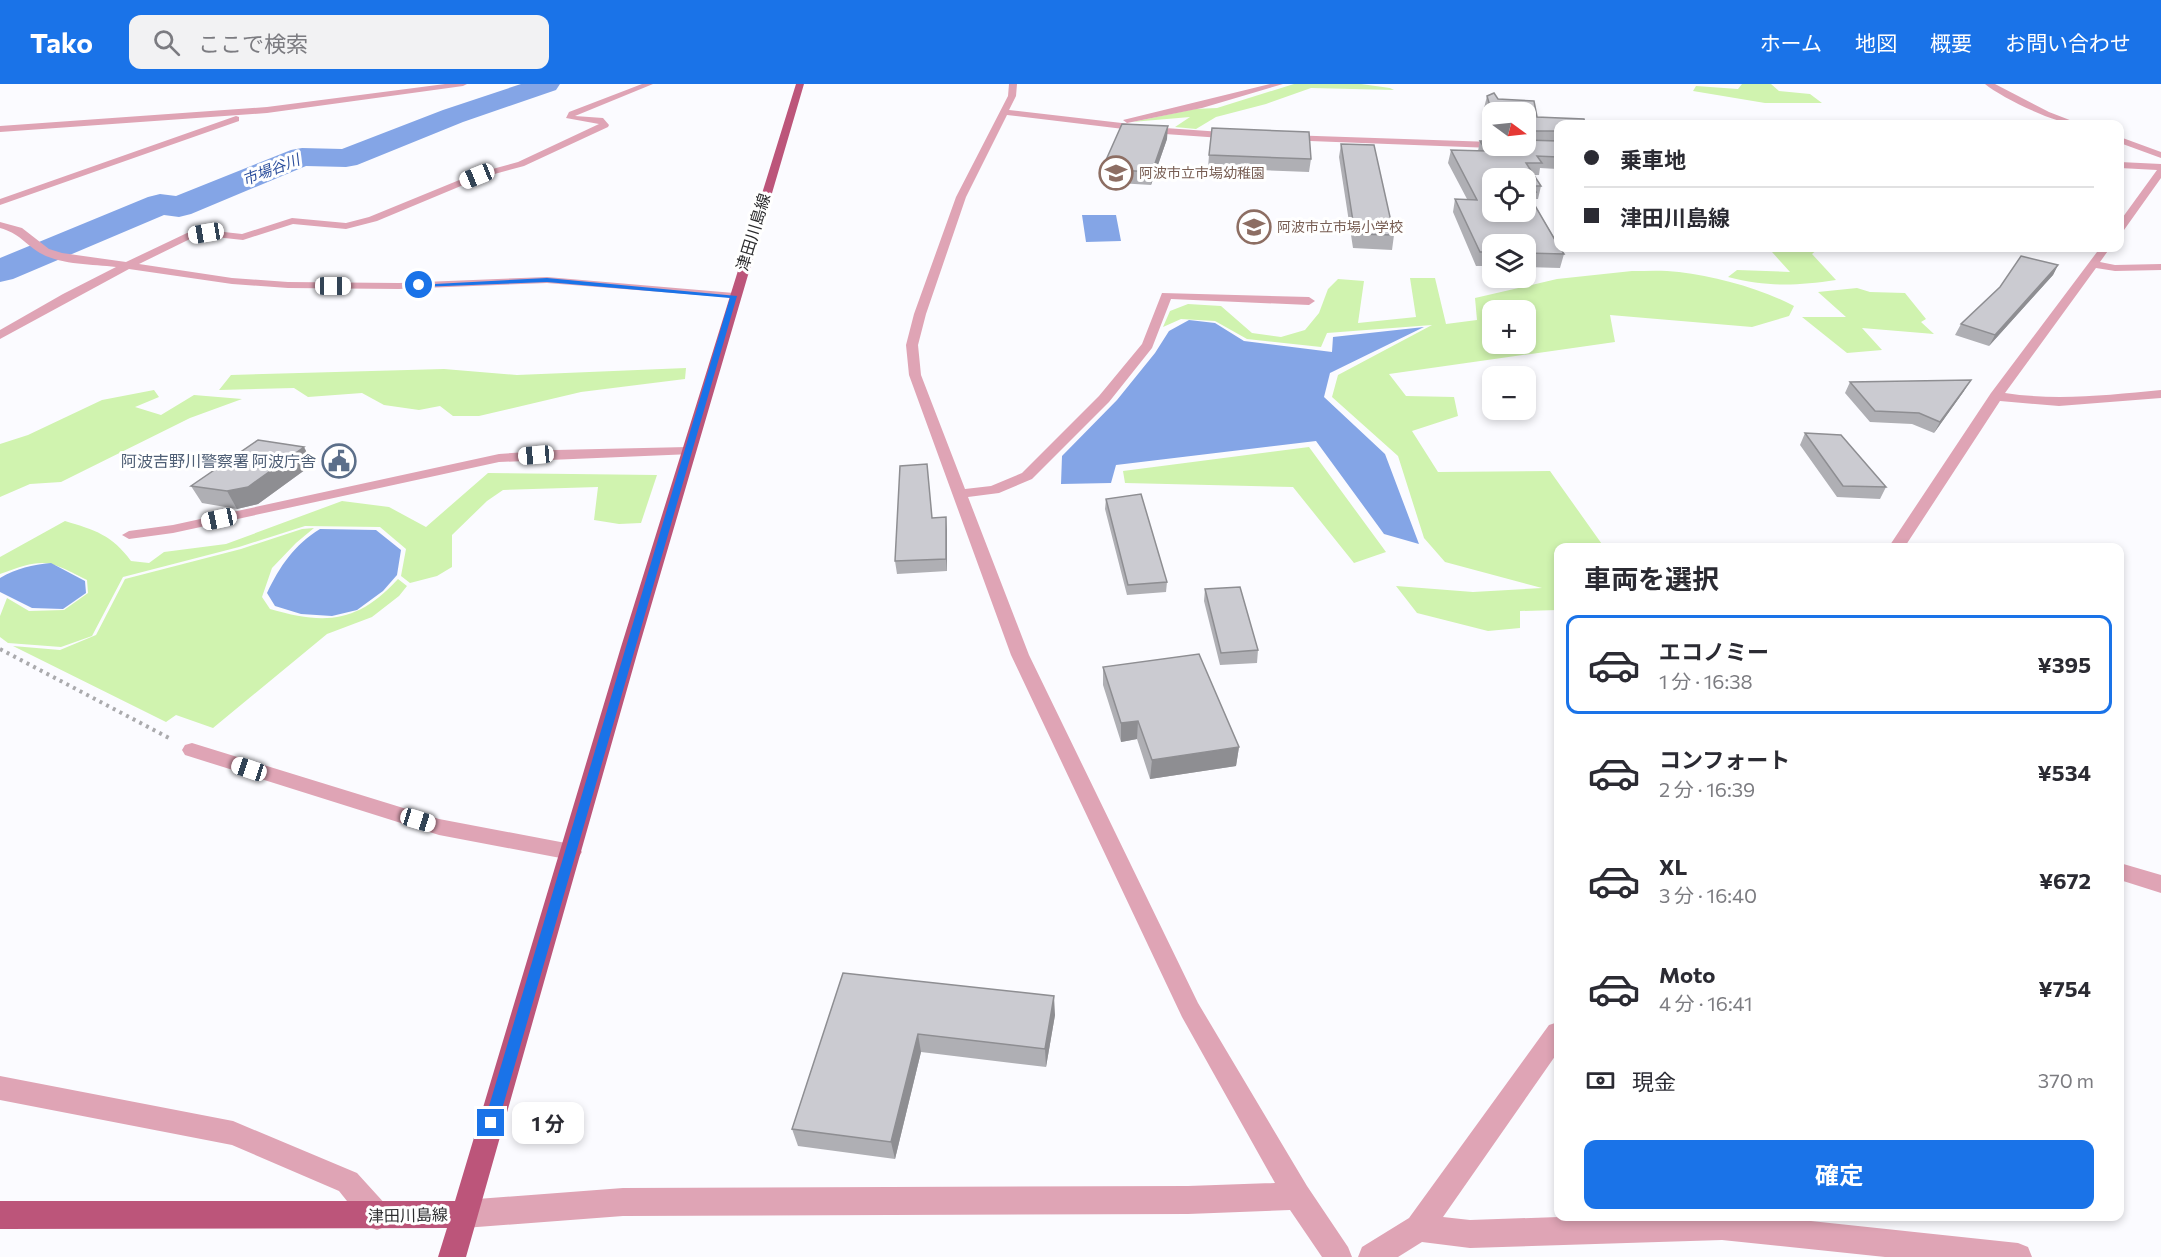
<!DOCTYPE html>
<html lang="ja">
<head>
<meta charset="utf-8">
<style>
	body { margin:0; font-family:Commissioner,"Noto Sans JP",sans-serif; background:#f2f2f3; color:#2b2b33; height:100vh; display:flex; flex-direction:column; font-size:22px; white-space:nowrap }
	* { box-sizing:border-box; margin:0 }
	p { font-size:20px; color:#7c7c81 }
	.icon { flex:none; width:33px; height:33px; fill:none; stroke:currentColor; stroke-width:2; stroke-linecap:round; stroke-linejoin:round }
	.map { position:relative; flex:1; overflow:hidden }
	.details { position:absolute; left:1554px; top:459px; width:570px; height:678px; display:flex; flex-direction:column; background:#fff; border-radius:12px; box-shadow:0 3px 9px #0003 }
	.details>* { flex:none }
	.guide { position:absolute; left:1554px; top:36px; width:570px; height:132px; border-radius:12px; box-shadow:0 3px 9px #0003; display:grid; align-content:center; height:132px; padding:0 30px; background:#fff }
	.needle { width:39px; rotate:105deg }
	.fabs { position:absolute; left:1482px; top:18px; display:grid; gap:12px }
	.fabs a { display:grid; place-items:center; width:54px; height:54px; border-radius:12px; background:#fff; box-shadow:0 3px 9px #0003; font-size:30px }
	.end { position:absolute; width:27px; height:27px; margin:-14px; border:8px solid #1a73e8; background:#fff; box-shadow:0 0 0 3px #fff }
	.from { border-radius:50% }
	.bubble { position:absolute; height:42px; border-radius:12px; background:#fff; box-shadow:0 3px 9px #0003; font-size:20px; font-weight:700; line-height:42px; text-align:center }
	.car { position:absolute; width:18px; height:36px; margin:-18px -9px; border-radius:8px; box-shadow:0 0 4px 2px #0007; background:linear-gradient(#fff 24%,#345 0 40%,#fff 0 76%,#345 0 86%,#fff 0) }
	.guide b { display:flex; align-items:center; gap:21px; height:57px; font-size:22px }
	.guide b+b { border-top:2px solid #e1e1e2 }
	.guide i { width:15px; height:15px; background:#2b2b33 }
	ul { padding:0; list-style:none }
	li { display:flex; align-items:center; gap:18px; height:99px; margin:0 12px 9px; padding:0 18px; border:3px solid transparent; border-radius:12px }
	li div { flex:1 }
	li b { display:block; font-size:22px }
	li em { font-style:normal; font-weight:700 }
	li.current { border-color:#1a73e8 }
	li>.icon { width:54px; height:54px; stroke-width:1.5 }
	h2 { padding:0 30px; font-size:27px; line-height:72px }
	.pay { display:flex; align-items:center; gap:15px; height:66px; padding:0 30px; font-size:22px }
	.pay p { margin-inline-start:auto }
	.primary-button { display:flex; gap:12px; margin-top:auto; padding:12px 30px }
	.primary-button a { flex:1; height:69px; border-radius:12px; background:#1a73e8; color:#fff; font-size:24px; font-weight:700; line-height:69px; text-align:center }
	header { display:flex; align-items:center; gap:36px; box-sizing:border-box; height:84px; padding:0 30px; background:#1a73e8; color:#fff }
	header strong { font-size:28px }
	nav { display:flex; gap:33px; margin-inline-start:auto; font-size:21px }
	.search { width:420px; height:54px; background:#f2f2f3; display:flex; align-items:center; gap:15px; box-sizing:border-box; padding:0 21px; border-radius:12px; color:#7c7c81; font-size:22px }
	.map>svg:first-child { display:block }
	.green { fill:#d0f3af; fill-rule:evenodd }
	.water { fill:#84a5e6 }
	.lines { fill:none; stroke-linecap:round; stroke-linejoin:round }
	.river { fill:#84a5e6; fill-rule:evenodd }
	.path { stroke:#aaaaad; stroke-width:4; stroke-dasharray:3 4.5; stroke-linecap:butt }
	.lane { fill:#dfa4b5; fill-rule:evenodd }
	.street { fill:#dfa4b5; fill-rule:evenodd }
	.primary { fill:#bc557a; fill-rule:evenodd }
	.wall { fill:#afafb4 }
	.shaded-wall { fill:#8e8e92 }
	.building { fill:#cbcbd1; stroke:#8e8e92; stroke-width:1.5; fill-rule:evenodd }
	.route { fill:#1a73e8 }
	.labels { text-anchor:middle; stroke-width:6; stroke-linejoin:round; paint-order:stroke }
	.far-education-label { font-size:14px; fill:#785e54; stroke:#fff; text-anchor:start }
	.far-water-label { font-size:15px; font-style:italic; fill:#2b4e9c; stroke:#fff }
	.street-label { font-size:16px; fill:#2b2b2d; stroke:#fff }
	.service-label { font-size:16px; fill:#4e5e75; stroke:#fff; text-anchor:end }
</style>
</head>
<body>
<header>
<strong>Tako</strong>
<div class="search"><svg class="icon" aria-label="search" viewBox="0 0 24 24"><circle cx="10" cy="10" r="6"/><path d="M15 15l6 6"/></svg>ここで検索</div>
<nav><a>ホーム</a><a>地図</a><a>概要</a><a>お問い合わせ</a></nav>
</header>
<div class="map">
<svg width="2161" height="1173" viewBox="0 0 2161 1173">
	<rect width="100%" height="100%" fill="#fbfbff"/>
	<!-- green -->
	<path class="green" d="M1294,0H1361L1390,4L1394,6L1311,4L1266,20L1216,33L1196,45L1175,43L1190,33L1132,38L1195,25L1217,24Z
		M1742,0H1771L1779,7L1810,10L1822,19H1765L1693,7L1696,2L1738,5Z
		M1773,164H1819L1812,170L1836,196C1795,202 1768,203 1728,193L1737,186L1790,188L1772,168Z
		M1632,187C1647,187 1663,186 1679,188C1717,193 1760,204 1794,222L1789,232L1752,243L1610,231L1615,258L1389,290L1406,312L1454,313L1458,332L1412,347L1438,388L1550,387L1604,463L1558,464V526L1520,527V544L1488,547L1417,529L1396,502L1473,508L1542,504L1445,478L1424,454L1398,372L1332,313L1338,291L1432,241L1327,249L1321,263L1247,255L1215,237L1181,235L1163,243L1170,227L1188,220L1221,222L1252,249L1281,253L1305,246L1319,229L1328,205L1338,195L1364,197L1358,239L1416,233L1410,194H1435L1446,240L1477,236L1475,214L1557,195ZM1492,226H1526V260H1492Z
		M1857,204L1870,208L1905,209L1926,235L1921,238L1934,250L1862,244L1882,266L1847,269L1802,233H1846L1818,208Z
		M686,284L685,295L581,308L479,332H453L440,322L419,326L384,321L362,309L308,313L294,304L219,306L231,291L444,285L517,291Z
		M154,306L159,313L135,323L161,331L194,311L242,315L190,334L61,398L30,400L0,413V360L28,351L102,316Z
		M1309,363L1386,468L1354,479L1293,403L1125,399L1123,387Z
		M488,389L657,391L641,439L619,440L594,436L598,403L503,406L487,417L452,451V483L437,492L410,499L401,492L406,465L380,443L305,442L239,463L123,493L92,552L61,563L8,559L0,553V532L7,514L29,527L64,526L88,509L87,496C46,475 44,474 0,490V473L65,437C95,446 112,451 131,477L149,479L164,468L226,460L342,417L389,423L426,443Z
		M314,444L296,459L272,484L262,513L270,525C325,541 358,539 398,495L407,502L399,512L372,533L327,550L213,644L176,631L166,638L13,562L60,566L96,551L125,495L241,465L302,445Z"/>
	<!-- water -->
	<path class="water" d="M1082,131H1116L1121,157L1086,158Z
		M1189,236L1215,239L1244,257L1332,268L1333,253L1424,243L1330,289L1324,313L1385,370L1419,460L1384,450L1316,357L1116,381L1111,399L1061,400L1062,372L1117,316L1155,269L1169,247Z
		M320,445L376,446L401,466L397,491L383,507L357,526L332,532L301,530L275,522L267,509C280,482 294,461 320,445Z
		M51,479L85,497L86,509L63,525L32,524L0,508V494C17,484 32,481 51,479Z"/>
	<g class="lines">
		<!-- river -->
		<path class="river" d="M521,0H560L556,6L463,38L357,81L346,83L306,82L191,130L179,133L164,131L13,195L0,198V174L148,113L160,110L176,112L291,66L302,64L342,65L443,26Z"/>
		<!-- path -->
		<path class="path" d="M0,565L169,654"/>
		<!-- lane -->
		<path class="lane" d="M688,363L694,367L692,370L499,378L173,449L129,455L122,451L129,447L173,441L499,370L555,366Z"/>
		<!-- street -->
		<path class="street" d="M445,0H467L463,2L267,29L0,48V42L267,23Z
			M642,0H653L575,32L603,34L609,41L608,43L524,82L480,94L377,137L346,145L293,140L243,156L206,152L190,155L139,180L232,194L288,198L399,199L547,193L734,209L740,212L738,214L547,199L399,205L288,204L232,200L129,185L0,255V246L63,210L116,183C92,180 61,181 40,169C25,160 19,149 0,144V138L22,144L49,165L62,169L126,178L187,149L206,146L242,150L292,134L346,139L369,133L474,90L518,78L599,40L566,34L569,28Z
			M1009,0H1017L1016,12L1009,26L1165,44L1236,49L1240,52L1236,55L1165,50L1007,31L966,113L926,230L918,261L921,291L965,405L991,402L1022,389L1099,312L1142,260L1162,209L1309,213L1315,217L1309,221L1171,215L1152,264L1109,318L1032,395L999,409L968,413L1029,571L1198,919L1307,1102L1348,1163L1352,1173H1322L1290,1126L1188,1130L623,1132L464,1144L454,1140L450,1130L454,1120L464,1116L623,1104L1188,1102L1275,1099L1182,933L1011,571L909,291L906,261L914,230L956,113L1008,12Z
			M1270,0H1283L1202,24L1127,39L1123,36Z
			M1985,0H1995L2049,28L2080,40C2059,42 2002,14 1985,0Z
			M236,32L239,33V37L0,121V115Z
			M1287,51L1492,58V62H1496L1492,64L1284,56L1283,54Z
			M2120,53L2161,68V74L2120,59Z
			M2120,78L2161,80V94L2124,146L2120,147V137L2157,86L2120,84Z
			M2100,164H2110L2100,178L2115,181L2161,180V186L2115,187L2096,184L2005,309C2057,317 2109,311 2161,306V314L2059,322L2000,317L1904,464H1888L1991,309Z
			M192,659L439,735L571,760L578,762L582,768L578,774L571,776L439,751L185,671L182,666L185,661Z
			M2120,779L2161,791V809L2120,796Z
			M1558,938V968L1443,1133L1470,1136L1587,1132H1763L2018,1159L2028,1163L2032,1173H1885L1722,1156L1470,1164L1422,1158L1398,1173H1358L1362,1163L1409,1134L1549,941Z
			M0,992L233,1037L357,1089L387,1122L391,1132L387,1142L377,1146L367,1142L339,1107L232,1061L0,1016Z"/>
		<!-- primary -->
		<path class="primary" d="M796,0H804L639,563L466,1173H438L447,1144L0,1145V1117H455L621,563Z"/>
	</g>
	<!-- wall -->
	<path class="wall" d="M1487,12L1498,15L1537,33L1558,40V85L1540,84L1539,91H1534L1541,102L1538,115H1534L1533,118L1564,170L1560,184L1526,183V160H1492V182H1476L1453,128L1455,115H1467L1448,79L1451,66L1478,67L1480,57L1526,62V28H1492V49L1484,24Z
		M1167,55L1151,101L1102,98V85Z
		M1341,60L1394,151L1392,166L1353,164L1339,73Z
		M1209,71L1311,75L1309,88L1208,84Z
		M2058,181L2053,191L1989,262L1955,251L1961,240Z
		M1850,298L1964,307L1934,349L1912,340L1870,338L1845,309Z
		M1805,349L1886,403L1880,415L1837,413L1800,361Z
		M313,380L258,420L237,425L202,419L191,402Z
		M1106,415L1167,498L1166,508L1127,511L1105,425Z
		M932,434L947,446V487L897,490L895,477Z
		M1205,505L1258,566L1257,579L1220,581L1204,517Z
		M1103,583L1239,663L1236,682L1150,695L1137,655L1121,658L1103,601Z
		M843,889L1055,931L1046,983L921,968L895,1075L798,1062L792,1045Z"/>
	<!-- shaded-wall -->
	<path class="shaded-wall" d="M1168,42L1167,55L1151,101L1152,88Z
		M2058,181L2053,191L1989,262L1995,251Z
		M1971,296L1964,307L1934,349L1940,338Z
		M304,363L313,380L258,420L237,425L227,407Z
		M946,433L947,446V487L946,475Z
		M1138,637L1137,655L1121,658V639Z
		M1239,663L1236,682L1150,695L1152,676Z
		M1054,912L1055,931L1046,983L1045,965Z
		M918,950L921,968L895,1075L891,1058Z"/>
	<!-- building -->
	<path class="building" d="M1494,9L1498,15L1534,17L1537,33L1584,35L1585,40H1558V47H1526V28H1492V29L1487,12Z
		M1122,40L1168,42L1152,88L1102,85Z
		M1212,44L1309,48L1311,75L1209,71Z
		M1526,56L1558,57V73L1537,72L1542,79H1526L1541,102H1532L1536,108H1527L1558,161V164H1560L1564,170L1526,169V160H1492V168H1480L1455,115L1477,116L1451,66L1486,67L1480,57H1492V62H1526ZM1492,94H1526V128H1492Z
		M1341,60L1374,61L1394,151L1355,150Z
		M2021,172L2058,181L1995,251L1961,240L2000,203Z
		M1971,296L1940,338L1919,329L1875,327L1850,298Z
		M1805,349L1841,351L1886,403L1843,402Z
		M258,356L304,363L248,403L227,407L191,402Z
		M927,380L932,434L946,433V475L895,477L900,382Z
		M1141,410L1167,498L1128,501L1106,415Z
		M1240,503L1258,566L1221,569L1205,505Z
		M1199,570L1239,663L1152,676L1138,637L1121,639L1103,583Z
		M843,889L1054,912L1045,965L918,950L891,1058L792,1045Z"/>
	<!-- route -->
	<path class="route" d="M547,194L737,212L498,1039L496,1044L491,1046L486,1044L484,1039L730,214L547,198L419,203L416,201Z"/>
	<!-- icons -->
	<defs>
		<g id="school-ring" transform="scale(1.725)"><circle r="9.5" fill="#fff" stroke="#8d6e63" stroke-width="1.5"/><path d="M0-5L7-2L0 1L-7-2ZM-4 1L0 2.5L4 1V4Q0 6-4 4Z" fill="#8d6e63"/></g>
		<g id="civic-ring" transform="scale(1.725)"><circle r="9.5" fill="#fff" stroke="#5c6f8a" stroke-width="1.5"/><path d="M-.6-6.5H3V-4.5H.6V-3L4-1V1h2V6H-6V1h2V-1L-.6-3ZM-1.2 2.5V6h2.4V2.5Z" fill="#5c6f8a"/></g>
	</defs>
	<g fill-rule="evenodd">
		<use href="#school-ring" x="1116" y="89"/>
		<use href="#school-ring" x="1254" y="143"/>
		<use href="#civic-ring" x="339" y="377"/>
	</g>
	<g class="labels">
		<!-- far-education labels -->
		<g class="far-education-label">
			<text x="1139" y="94">阿波市立市場幼稚園</text>
			<text x="1277" y="148">阿波市立市場小学校</text>
		</g>
		<!-- far-water labels -->
		<g class="far-water-label">
			<text transform="translate(271 86) rotate(-21)" y="5">市場谷川</text>
		</g>
		<!-- street labels -->
		<g class="street-label">
			<text transform="translate(753 148) rotate(-73)" y="6">津田川島線</text>
			<text transform="translate(408 1131) rotate(-1)" y="6">津田川島線</text>
		</g>
		<!-- service labels -->
		<g class="service-label">
			<text x="316" y="383">阿波吉野川警察署 阿波庁舎</text>
		</g>
	</g>
</svg>
<div class="fabs">
<a><svg class="needle" viewBox="-14 -14 28 28"><path d="M0-13l5 13h-10z" fill="#e53935"/><path d="M0 13l5-13h-10z" fill="#7c7c81"/></svg></a>
<a><svg class="icon" aria-label="locate" viewBox="0 0 24 24"><circle cx="12" cy="12" r="6"/><path d="M12 2v4M12 18v4M2 12h4M18 12h4"/></svg></a>
<a><svg class="icon" aria-label="layers" viewBox="0 0 24 24"><path d="M12 4l9 5-9 5-9-5zM3 14l9 5 9-5"/></svg></a>
<a>+</a>
<a>−</a>
</div>
<i class="end from" style="left:419px;top:201px"></i>
<i class="end" style="left:491px;top:1039px"></i>
<div class="bubble" style="left:512px;top:1018px;width:72px">1 分</div>
<i class="car" style="left:477px;top:92px;rotate:248deg"></i>
<i class="car" style="left:206px;top:149px;rotate:261deg"></i>
<i class="car" style="left:333px;top:202px;rotate:90deg"></i>
<i class="car" style="left:536px;top:371px;rotate:265deg"></i>
<i class="car" style="left:219px;top:435px;rotate:258deg"></i>
<i class="car" style="left:249px;top:685px;rotate:288deg"></i>
<i class="car" style="left:418px;top:736px;rotate:107deg"></i>
<div class="guide">
<b><i class="from"></i>乗車地</b>
<b><i></i>津田川島線</b>
</div>
<section class="details">
<h2>車両を選択</h2>
<ul>
<li class="current"><svg class="icon" aria-label="car" viewBox="0 0 24 24"><path d="M5 17H2v-5l4-1 3-4h7l3 4 3 1v5h-3M9 17h6M6 11h13"/><circle cx="7" cy="17" r="2"/><circle cx="17" cy="17" r="2"/></svg><div><b>エコノミー</b><p>1 分 · 16:38</p></div><em>¥395</em></li>
<li><svg class="icon" aria-label="car" viewBox="0 0 24 24"><path d="M5 17H2v-5l4-1 3-4h7l3 4 3 1v5h-3M9 17h6M6 11h13"/><circle cx="7" cy="17" r="2"/><circle cx="17" cy="17" r="2"/></svg><div><b>コンフォート</b><p>2 分 · 16:39</p></div><em>¥534</em></li>
<li><svg class="icon" aria-label="car" viewBox="0 0 24 24"><path d="M5 17H2v-5l4-1 3-4h7l3 4 3 1v5h-3M9 17h6M6 11h13"/><circle cx="7" cy="17" r="2"/><circle cx="17" cy="17" r="2"/></svg><div><b>XL</b><p>3 分 · 16:40</p></div><em>¥672</em></li>
<li><svg class="icon" aria-label="car" viewBox="0 0 24 24"><path d="M5 17H2v-5l4-1 3-4h7l3 4 3 1v5h-3M9 17h6M6 11h13"/><circle cx="7" cy="17" r="2"/><circle cx="17" cy="17" r="2"/></svg><div><b>Moto</b><p>4 分 · 16:41</p></div><em>¥754</em></li>
</ul>
<div class="pay"><svg class="icon" aria-label="cash" viewBox="0 0 24 24"><path d="M3 7h18v10H3z"/><circle cx="12" cy="12" r="2"/></svg>現金<p>370 m</p></div>
<div class="primary-button"><a>確定</a></div>
</section>
</div>
</body>
</html>
